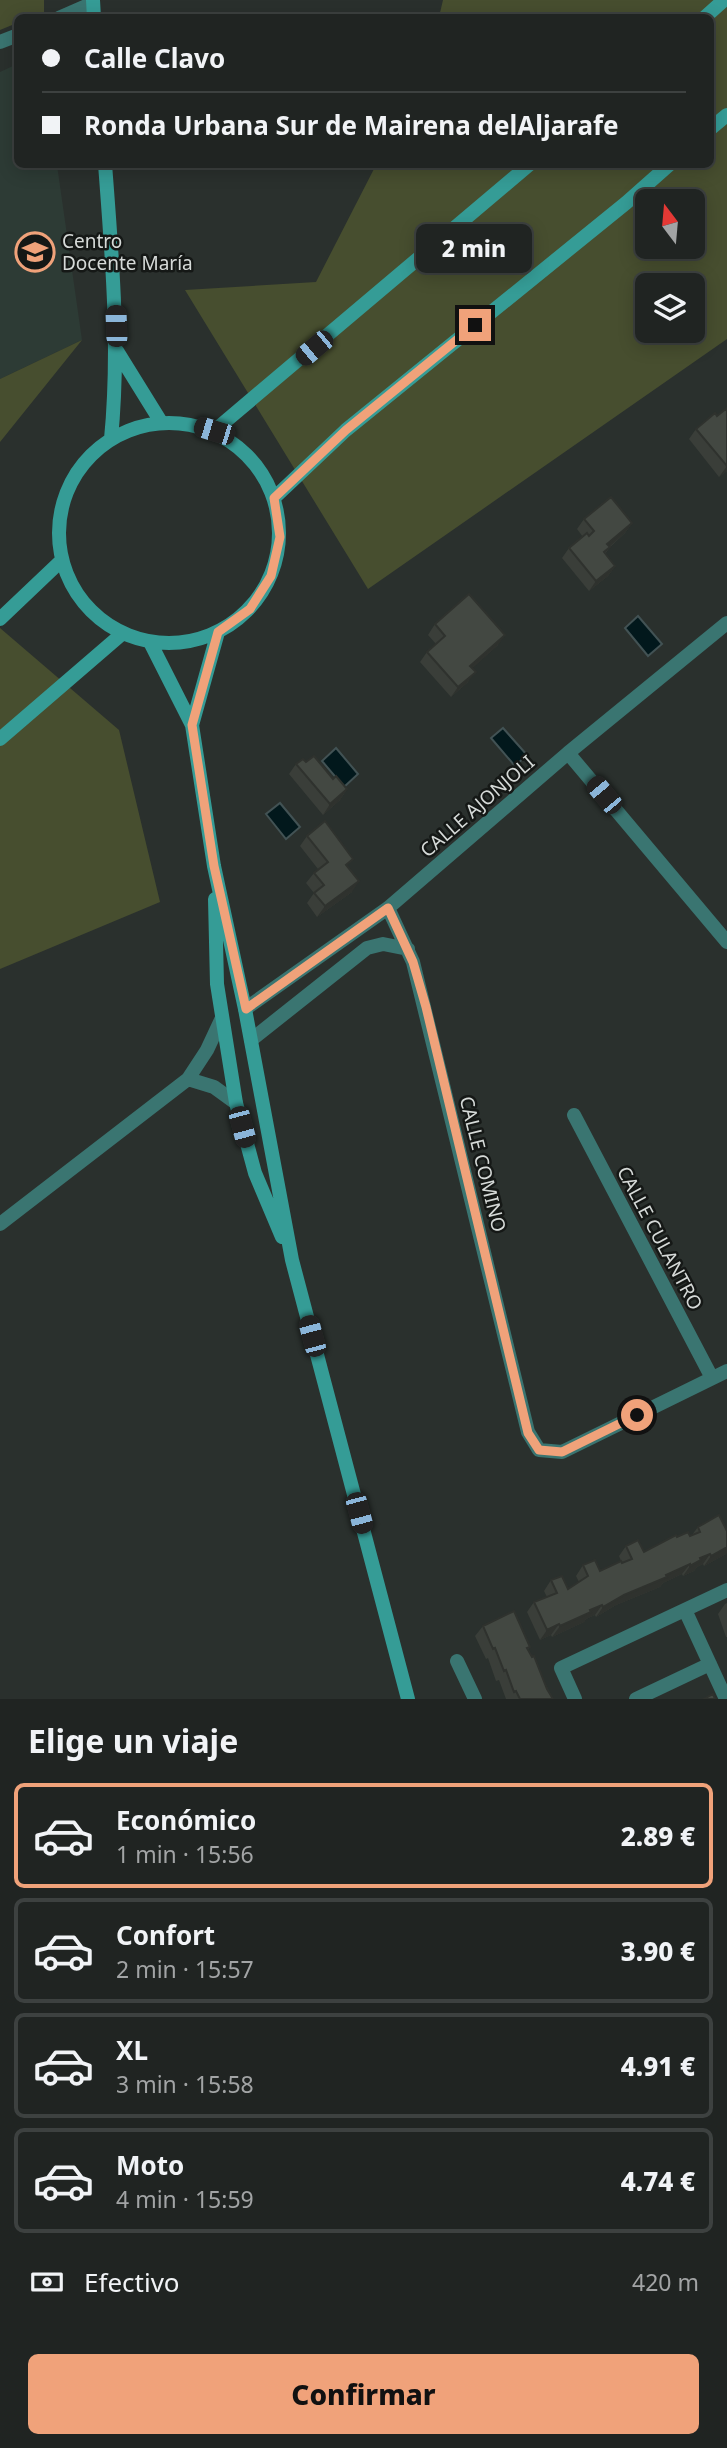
<!DOCTYPE html>
<html lang="es">
<head>
<meta charset="utf-8">
<style>
	body { margin:0; font-family:"Noto Sans",sans-serif; background:#282c2a; color:#f1f3f6; height:100vh; display:flex; flex-direction:column; font-size:26px; white-space:nowrap }
	* { box-sizing:border-box; margin:0 }
	p { font-size:23px; color:#a2a4a5 }
	.icon { flex:none; width:38px; height:38px; fill:none; stroke:currentColor; stroke-width:2; stroke-linecap:round; stroke-linejoin:round }
	.map { position:relative; height:1699px; overflow:hidden }
	.sheet { display:flex; flex-direction:column; background:#202422; flex:1 }
	.sheet>* { flex:none }
	.top-card { position:absolute; left:14px; top:14px; width:700px; height:154px; border-radius:10px; box-shadow:0 4px 18px #0003,0 0 0 2px #3d4140; display:grid; align-content:center; height:154px; padding:0 28px; background:#202422 }
	.needle { width:46px; rotate:344deg }
	.tools { position:absolute; left:635px; top:189px; display:grid; gap:14px }
	.tools a { display:grid; place-items:center; width:70px; height:70px; border-radius:10px; background:#202422; box-shadow:0 4px 18px #0003,0 0 0 2px #3d4140; font-size:35px }
	.end { position:absolute; width:32px; height:32px; margin:-16px; border:9px solid #f0a27a; background:#111; box-shadow:0 0 0 4px #111 }
	.from { border-radius:50% }
	.bubble { position:absolute; height:49px; border-radius:10px; background:#202422; box-shadow:0 4px 18px #0003,0 0 0 2px #3d4140; font-size:23px; font-weight:800; line-height:49px; text-align:center }
	.car { position:absolute; width:21px; height:42px; margin:-21px -10px; border-radius:9px; box-shadow:0 0 5px 2px #0007; background:linear-gradient(#222 24%,#8ab4d8 0 40%,#222 0 76%,#8ab4d8 0 86%,#222 0) }
	.top-card b { display:flex; align-items:center; gap:24px; height:66px; font-size:26px }
	.top-card b+b { border-top:2px solid #3d4140 }
	.top-card i { width:18px; height:18px; background:#f1f3f6 }
	ul { padding:0; list-style:none }
	li { display:flex; align-items:center; gap:21px; height:105px; margin:0 14px 10px; padding:0 14px; border:4px solid #3d4140; border-radius:10px }
	li div { flex:1 }
	li b { display:block; font-size:26px }
	li em { font-style:normal; font-weight:800 }
	li.current { border-color:#f0a27a }
	li>.icon { width:63px; height:63px; stroke-width:1.5 }
	h2 { padding:0 28px; font-size:32px; line-height:84px }
	.pay { display:flex; align-items:center; gap:18px; height:77px; padding:0 28px; font-size:26px }
	.pay p { margin-inline-start:auto }
	.primary-button { display:flex; gap:14px; margin-top:auto; padding:14px 28px }
	.primary-button a { flex:1; height:80px; border-radius:10px; background:#f0a27a; color:#111; font-size:28px; font-weight:800; line-height:80px; text-align:center }
	.map>svg:first-child { display:block }
	.built { fill:#2d3b35 }
	.green { fill:#474e2f; fill-rule:evenodd }
	.water { fill:#02181c; stroke:#425254; stroke-width:2 }
	.lines { fill:none; stroke-linecap:round; stroke-linejoin:round }
	.street { stroke:#3a7571; stroke-width:14 }
	.secondary { stroke:#359c96; stroke-width:14 }
	.wall { fill:#3a3e39 }
	.shaded-wall { fill:#2f322e }
	.building { fill:#434842; stroke:#2f322e; stroke-width:2 }
	.route { stroke:#f0a27a; stroke-width:9 }
	.labels { text-anchor:middle; stroke-width:5; stroke-linejoin:round; paint-order:stroke }
	.poi-label { font-size:19px; fill:#d6dad8; stroke:#151816; text-anchor:start }
	.street-label { font-size:19px; fill:#d6dad8; stroke:#151816 }
</style>
</head>
<body>
<div class="map">
<svg width="727" height="1699" viewBox="0 0 727 1699">
	<rect width="100%" height="100%" fill="#2a302d"/>
	<!-- built -->
	<path class="built" d="M17,64L18,164L57,165L82,340L0,379V72Z"/>
	<!-- green -->
	<path class="green" d="M0,0H44V13L33,17L18,18L17,23L0,30Z
		M443,0H727V339L368,589L185,290L316,282L376,165L710,164V18L439,17ZM648,201H693V247H648ZM648,285H693V331H648Z
		M82,340L0,442V379Z
		M0,628L119,730L160,902L0,969Z"/>
	<!-- water -->
	<path class="water" d="M638,616L662,644L648,656L625,628Z
		M503,728L527,755L515,766L491,738Z
		M336,748L358,774L344,787L322,761Z
		M280,803L300,827L286,839L266,814Z"/>
	<g class="lines">
		<!-- street -->
		<path class="street" d="M59,18L93,3
			M0,42L18,35
			M568,753L727,942
			M388,908L413,962L528,1432L539,1450L562,1452L727,1371
			M245,1009L388,908L568,753L727,623
			M251,1040L367,948L383,944L408,949
			M188,1079L214,1087L236,1103
			M574,1115L712,1378
			M0,1224L188,1079L207,1050L221,1020
			M685,1610L726,1699
			M457,1661L475,1699
			M575,1699L561,1668L727,1590
			M636,1699L710,1664"/>
		<!-- secondary -->
		<path class="secondary" d="M93,0L94,18
			M704,18L724,0
			M710,129L727,115
			M105,164C112,256 120,347 111,439
			M117,351L161,422
			M59 533a110 110 0 1 1 220 0a110 110 0 1 1-220 0Z
			M214,431L530,164
			M274,498L346,430L626,203L670,164
			M0,619L62,560
			M150,642L192,725L214,866L245,1009L292,1260L408,1699
			M192,725L218,632
			M0,739L123,633
			M215,899L217,984L236,1103L255,1173L282,1237"/>
	</g>
	<!-- wall -->
	<path class="wall" d="M727,408V471L719,477L689,439L696,429L717,416Z
		M584,519L632,523L625,533L610,547L605,554L615,566L608,576L589,591L562,558L569,548L583,537L577,529Z
		M435,624L498,645L472,668L468,682L451,697L420,662L427,652L436,644L428,635Z
		M306,762L333,779L347,789L340,800L323,815L289,774L296,764Z
		M307,836L348,867L352,892L317,917L307,903L314,893L306,883L314,873L318,869L300,846Z
		M698,1527L726,1554L704,1566L703,1564L697,1567L694,1571L683,1576L682,1574L663,1583L660,1587L616,1605L596,1617L595,1615L586,1619L584,1622L552,1637L551,1635L540,1640L527,1612L534,1602L547,1597L544,1591L551,1580L568,1589L579,1582L576,1576L583,1565L600,1571L622,1563L619,1556L626,1546L644,1552L677,1537L692,1535Z
		M727,1603V1637H726L718,1614L725,1604Z
		M483,1626L530,1647L528,1649L553,1699H506L499,1680L496,1681L488,1658L486,1659L475,1636Z"/>
	<!-- shaded-wall -->
	<path class="shaded-wall" d="M727,466V471L719,477Z
		M632,523L625,533L600,555L607,544Z
		M615,566L608,576L589,591L596,581Z
		M505,635L498,645L463,677L470,666Z
		M476,672L468,682L451,697L458,687Z
		M347,789L340,800L323,815L330,804Z
		M359,881L352,892L317,917L325,906Z
		M727,1547V1553L726,1554L704,1566L711,1556Z
		M710,1554L703,1564L697,1567L694,1571L683,1576L690,1566L700,1558Z
		M690,1564L682,1574L663,1583L660,1587L616,1605L596,1617L603,1607L624,1595Z
		M602,1605L595,1615L586,1619L584,1622L552,1637L560,1626Z
		M559,1624L551,1635L540,1640L547,1630Z"/>
	<!-- building -->
	<path class="building" d="M727,408V466L696,429L715,413L717,416Z
		M611,497L632,523L607,544L610,547L604,552L615,566L596,581L569,548L587,533L589,536L594,531L584,519Z
		M469,594L505,635L470,666L476,672L458,687L427,652L445,636L435,624Z
		M314,756L333,779L336,776L347,789L330,804L296,764L303,759L306,762Z
		M325,821L353,859L346,865L359,881L325,906L314,893L324,885L314,873L328,862L307,836Z
		M719,1515L727,1531V1547L711,1556L710,1554L700,1558L701,1560L690,1566V1564L666,1575L667,1577L624,1595L603,1607L602,1605L590,1610L591,1612L560,1626L559,1624L547,1630L534,1602L557,1593L551,1580L562,1576L568,1589L588,1576L583,1565L595,1560L600,1571L621,1561L622,1563L632,1559L626,1546L638,1540L644,1552L676,1535L677,1537L688,1532L690,1536L700,1532L698,1527Z
		M514,1611L530,1647L527,1648L532,1657L534,1656L547,1689L553,1699H520L516,1691L514,1692L506,1670L504,1671L495,1648L493,1649L483,1626Z
		M713,1694L715,1699H704Z"/>
	<g class="lines">
		<!-- route -->
		<path class="route" d="M475,325L346,430L274,498L280,537L271,576L250,609L218,632L192,725L214,866L246,1009L388,908L413,962L426,1007L528,1433L539,1450L562,1452L637,1415"/>
	</g>
	<!-- icons -->
	<defs>
		<g id="school-ring" transform="scale(2.0125)"><circle r="9.5" fill="#151816" stroke="#f0a27a" stroke-width="1.5"/><path d="M0-5L7-2L0 1L-7-2ZM-4 1L0 2.5L4 1V4Q0 6-4 4Z" fill="#f0a27a"/></g>
	</defs>
	<g fill-rule="evenodd">
		<use href="#school-ring" x="35" y="252"/>
	</g>
	<g class="labels">
		<!-- poi labels -->
		<g class="poi-label">
			<text x="62" y="248">Centro<tspan x="62" dy="22">Docente María</tspan></text>
		</g>
		<!-- street labels -->
		<g class="street-label">
			<text transform="translate(477 806) rotate(-41)" y="7">CALLE AJONJOLI</text>
			<text transform="translate(483 1164) rotate(76)" y="7">CALLE COMINO</text>
			<text transform="translate(660 1238) rotate(62)" y="7">CALLE CULANTRO</text>
		</g>
	</g>
</svg>
<div class="tools">
<a><svg class="needle" viewBox="-14 -14 28 28"><path d="M0-13l5 13h-10z" fill="#e53935"/><path d="M0 13l5-13h-10z" fill="#a2a4a5"/></svg></a>
<a><svg class="icon" aria-label="layers" viewBox="0 0 24 24"><path d="M12 4l9 5-9 5-9-5zM3 14l9 5 9-5"/></svg></a>
</div>
<i class="end from" style="left:637px;top:1415px"></i>
<i class="end" style="left:475px;top:325px"></i>
<div class="bubble" style="left:416px;top:224px;width:116px">2 min</div>
<i class="car" style="left:116px;top:326px;rotate:358deg"></i>
<i class="car" style="left:314px;top:348px;rotate:230deg"></i>
<i class="car" style="left:214px;top:431px;rotate:287deg"></i>
<i class="car" style="left:604px;top:795px;rotate:320deg"></i>
<i class="car" style="left:242px;top:1127px;rotate:165deg"></i>
<i class="car" style="left:312px;top:1336px;rotate:345deg"></i>
<i class="car" style="left:359px;top:1513px;rotate:165deg"></i>
<div class="top-card">
<b><i class="from"></i>Calle Clavo</b>
<b><i></i>Ronda Urbana Sur de Mairena delAljarafe</b>
</div>
</div>
<section class="sheet">
<h2>Elige un viaje</h2>
<ul>
<li class="current"><svg class="icon" aria-label="car" viewBox="0 0 24 24"><path d="M5 17H2v-5l4-1 3-4h7l3 4 3 1v5h-3M9 17h6M6 11h13"/><circle cx="7" cy="17" r="2"/><circle cx="17" cy="17" r="2"/></svg><div><b>Económico</b><p>1 min · 15:56</p></div><em>2.89 €</em></li>
<li><svg class="icon" aria-label="car" viewBox="0 0 24 24"><path d="M5 17H2v-5l4-1 3-4h7l3 4 3 1v5h-3M9 17h6M6 11h13"/><circle cx="7" cy="17" r="2"/><circle cx="17" cy="17" r="2"/></svg><div><b>Confort</b><p>2 min · 15:57</p></div><em>3.90 €</em></li>
<li><svg class="icon" aria-label="car" viewBox="0 0 24 24"><path d="M5 17H2v-5l4-1 3-4h7l3 4 3 1v5h-3M9 17h6M6 11h13"/><circle cx="7" cy="17" r="2"/><circle cx="17" cy="17" r="2"/></svg><div><b>XL</b><p>3 min · 15:58</p></div><em>4.91 €</em></li>
<li><svg class="icon" aria-label="car" viewBox="0 0 24 24"><path d="M5 17H2v-5l4-1 3-4h7l3 4 3 1v5h-3M9 17h6M6 11h13"/><circle cx="7" cy="17" r="2"/><circle cx="17" cy="17" r="2"/></svg><div><b>Moto</b><p>4 min · 15:59</p></div><em>4.74 €</em></li>
</ul>
<div class="pay"><svg class="icon" aria-label="cash" viewBox="0 0 24 24"><path d="M3 7h18v10H3z"/><circle cx="12" cy="12" r="2"/></svg>Efectivo<p>420 m</p></div>
<div class="primary-button"><a>Confirmar</a></div>
</section>
</body>
</html>
